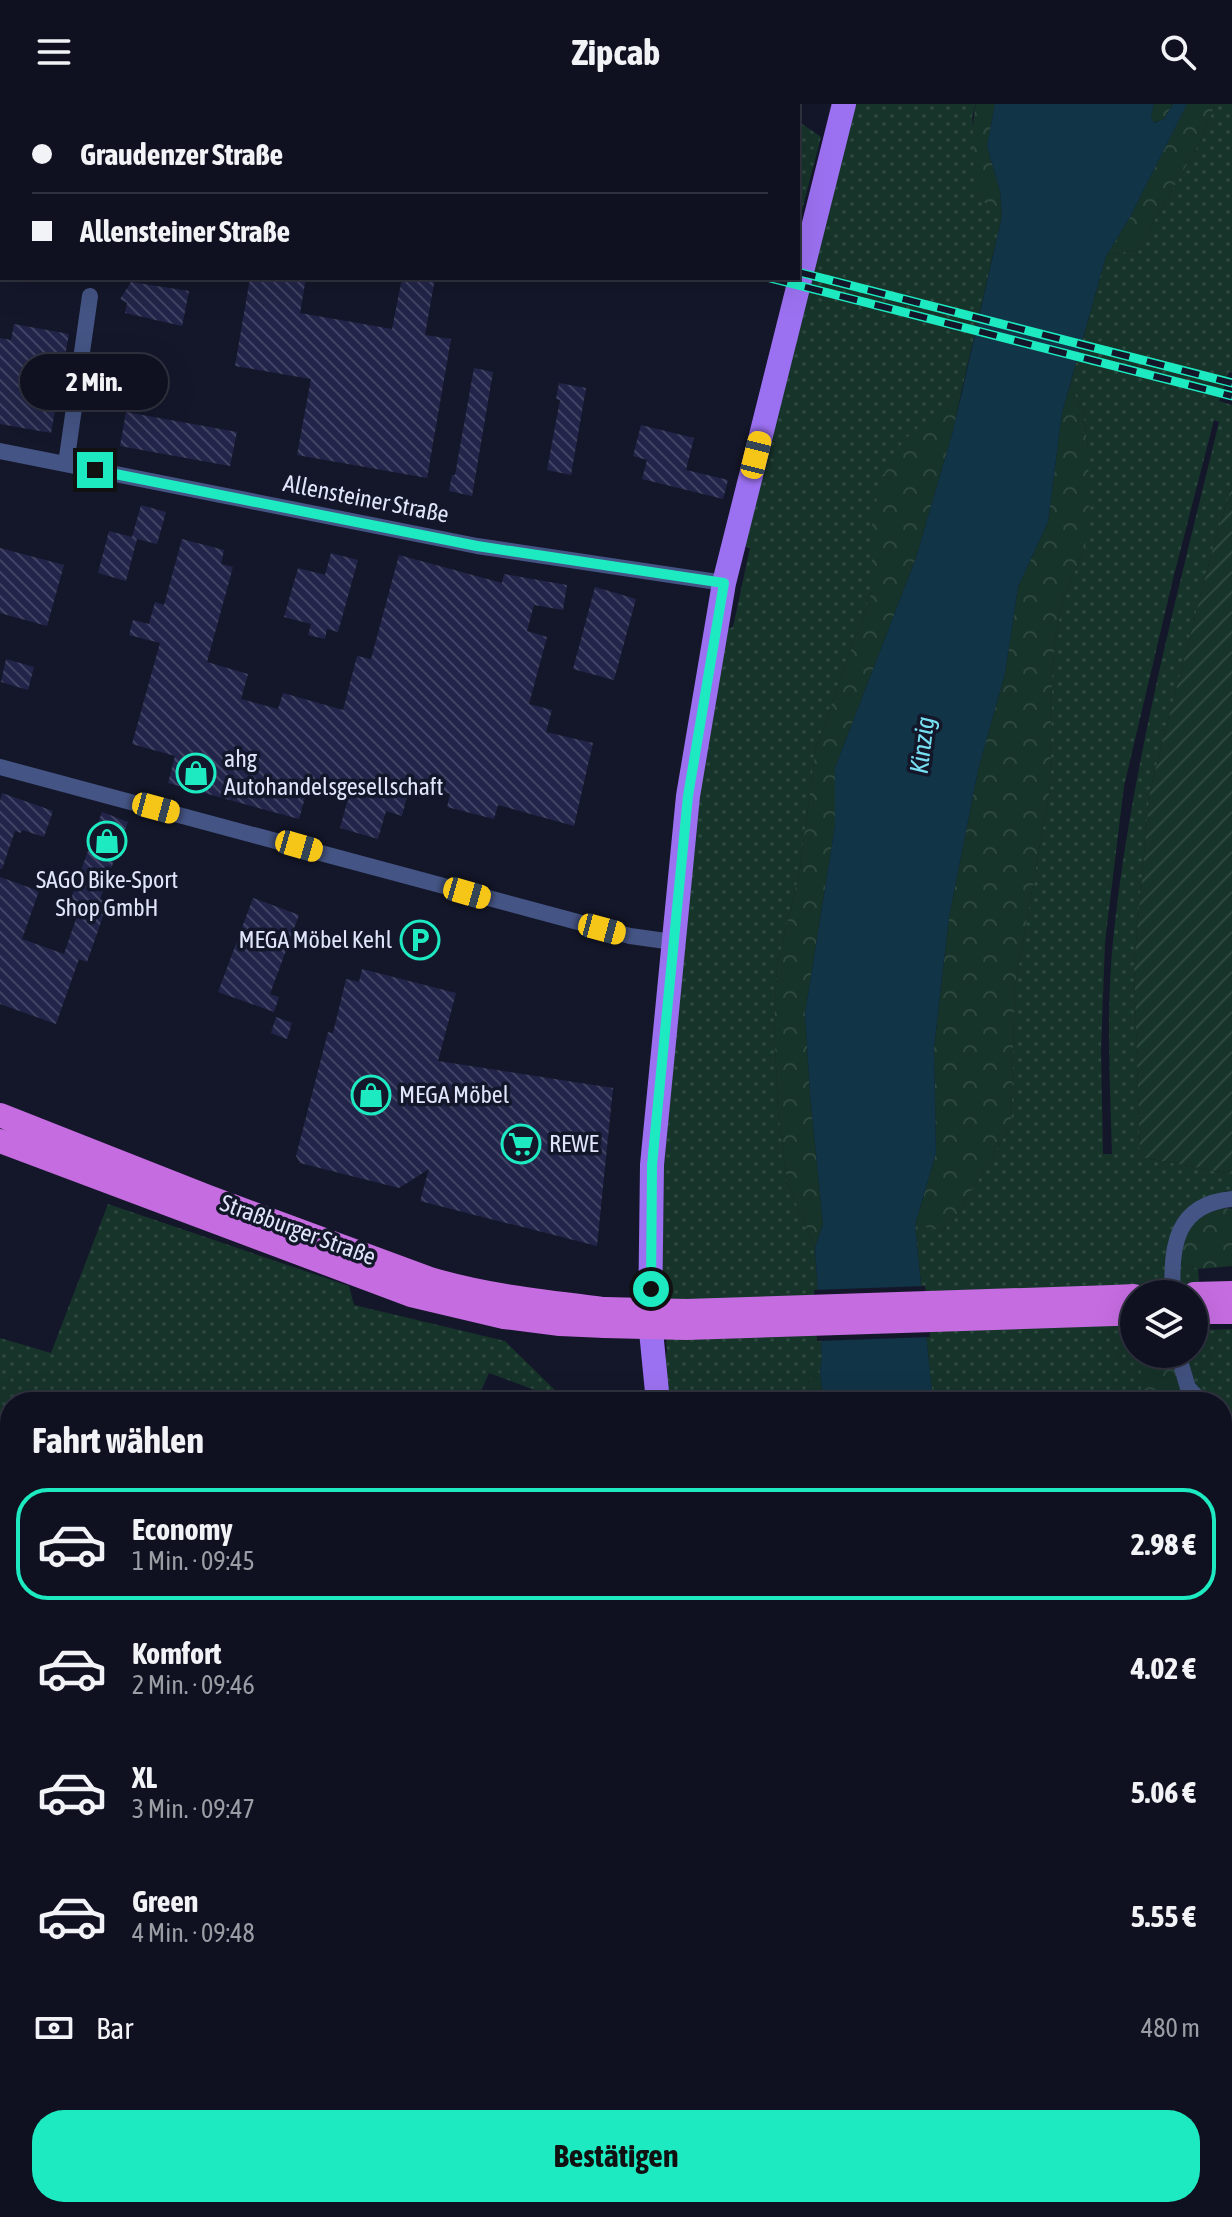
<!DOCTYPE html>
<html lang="de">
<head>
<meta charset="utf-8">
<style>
	body { margin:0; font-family:"Asap Condensed",sans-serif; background:#181a29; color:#f1f3f6; height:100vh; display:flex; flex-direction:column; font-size:30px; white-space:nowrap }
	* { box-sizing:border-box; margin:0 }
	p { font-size:26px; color:#9b9da5 }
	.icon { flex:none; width:44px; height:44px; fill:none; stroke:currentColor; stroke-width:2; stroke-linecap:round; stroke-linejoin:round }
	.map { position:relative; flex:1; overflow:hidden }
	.panel { position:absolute; left:0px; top:1288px; width:1232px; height:826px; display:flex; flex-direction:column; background:#0f1120; border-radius:32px 32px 0 0; box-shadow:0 8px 32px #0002,0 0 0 2px #2f313e }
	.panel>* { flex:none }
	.banner { position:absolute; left:0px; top:0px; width:800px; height:176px; box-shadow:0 8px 32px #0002,0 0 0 2px #2f313e; display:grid; align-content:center; height:176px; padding:0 32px; background:#0f1120 }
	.fabs { position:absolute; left:1120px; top:1176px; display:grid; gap:16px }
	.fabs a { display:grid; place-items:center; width:88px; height:88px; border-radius:50%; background:#0f1120; box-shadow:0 8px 32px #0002,0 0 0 2px #2f313e; font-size:40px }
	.end { position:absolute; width:36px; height:36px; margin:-18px; border:10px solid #1eeac2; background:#111; box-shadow:0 0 0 4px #111 }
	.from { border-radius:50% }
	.bubble { position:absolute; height:56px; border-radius:28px; background:#0f1120; box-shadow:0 8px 32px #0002,0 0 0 2px #2f313e; font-size:26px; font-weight:700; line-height:56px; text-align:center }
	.car { position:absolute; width:24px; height:48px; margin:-24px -12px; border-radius:10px; box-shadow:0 0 6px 2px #0007; background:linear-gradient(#f5c518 24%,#345 0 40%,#f5c518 0 76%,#345 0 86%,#f5c518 0) }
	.banner b { display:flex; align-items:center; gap:28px; height:76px; font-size:30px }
	.banner b+b { border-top:2px solid #2f313e }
	.banner i { width:20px; height:20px; background:#f1f3f6 }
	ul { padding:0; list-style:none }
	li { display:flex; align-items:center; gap:24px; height:112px; margin:0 16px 12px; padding:0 16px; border:4px solid transparent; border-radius:32px }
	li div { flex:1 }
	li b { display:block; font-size:30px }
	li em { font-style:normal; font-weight:700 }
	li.active { border-color:#1eeac2 }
	li>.icon { width:72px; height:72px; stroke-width:1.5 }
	h2 { padding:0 32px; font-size:36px; line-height:96px }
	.pay { display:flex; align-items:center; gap:20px; height:88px; padding:0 32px; font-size:30px }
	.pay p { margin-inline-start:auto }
	.primary-button { display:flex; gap:16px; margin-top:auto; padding:16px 32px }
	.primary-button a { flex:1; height:92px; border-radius:32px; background:#1eeac2; color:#111; font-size:32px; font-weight:700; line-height:92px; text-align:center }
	header { display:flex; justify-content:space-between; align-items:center; height:104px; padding:0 32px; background:#0f1120; font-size:36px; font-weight:700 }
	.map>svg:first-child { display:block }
	.grass { fill:url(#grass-dots); fill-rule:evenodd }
	.forest { fill:url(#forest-crowns) }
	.wetland { fill:url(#wetland-marsh) }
	.garden { fill:url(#garden-furrows) }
	.water { fill:#113446 }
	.pier { fill:#14172a }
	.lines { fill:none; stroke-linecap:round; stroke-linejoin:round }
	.stream { stroke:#113446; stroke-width:6 }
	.building { fill:url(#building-back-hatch) }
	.minor { stroke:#445484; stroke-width:16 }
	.primary { stroke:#9c71f1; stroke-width:24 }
	.trunk { stroke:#c66ce1; stroke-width:24 }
	.rail-casing { stroke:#1eeac2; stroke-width:9 }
	.rail { stroke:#14172a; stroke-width:6; stroke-dasharray:18; stroke-linecap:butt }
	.trunk-bridge { stroke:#c66ce1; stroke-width:24 }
	.route { stroke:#1eeac2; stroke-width:10 }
	.labels { text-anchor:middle; stroke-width:7; stroke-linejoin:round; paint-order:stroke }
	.street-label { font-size:24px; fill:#e0e5fc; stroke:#14172a }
	.poi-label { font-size:24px; fill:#e0e5fc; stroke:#14172a; text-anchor:start }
	.water-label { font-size:26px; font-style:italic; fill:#78def2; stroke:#14172a }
</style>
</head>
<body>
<header><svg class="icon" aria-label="menu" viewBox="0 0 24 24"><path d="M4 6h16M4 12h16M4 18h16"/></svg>Zipcab<svg class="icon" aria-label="search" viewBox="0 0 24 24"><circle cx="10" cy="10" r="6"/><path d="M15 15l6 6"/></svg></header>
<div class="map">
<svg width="1232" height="2113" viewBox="0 0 1232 2113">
	<defs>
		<pattern id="grass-dots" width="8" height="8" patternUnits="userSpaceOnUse" patternTransform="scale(2)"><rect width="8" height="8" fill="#17342a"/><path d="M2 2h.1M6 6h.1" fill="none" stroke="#2d483f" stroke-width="1.8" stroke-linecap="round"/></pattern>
		<pattern id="forest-crowns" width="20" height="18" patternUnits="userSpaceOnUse" patternTransform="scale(2)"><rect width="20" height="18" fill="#17342a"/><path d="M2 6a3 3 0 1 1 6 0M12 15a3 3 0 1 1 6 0" fill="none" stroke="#2d483f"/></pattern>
		<pattern id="wetland-marsh" width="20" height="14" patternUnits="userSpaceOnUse" patternTransform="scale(2)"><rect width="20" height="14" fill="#17342a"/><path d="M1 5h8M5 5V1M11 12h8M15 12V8" fill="none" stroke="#2d483f"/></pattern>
		<pattern id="garden-furrows" width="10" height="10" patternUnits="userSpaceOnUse" patternTransform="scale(2)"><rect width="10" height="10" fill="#17342a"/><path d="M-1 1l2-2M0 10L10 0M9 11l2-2" fill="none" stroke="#2d483f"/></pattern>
		<pattern id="building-back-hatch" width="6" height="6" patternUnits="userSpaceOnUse" patternTransform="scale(2)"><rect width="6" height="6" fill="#222549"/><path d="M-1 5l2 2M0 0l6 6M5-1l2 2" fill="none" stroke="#424464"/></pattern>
	</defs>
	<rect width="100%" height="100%" fill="#14172a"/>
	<!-- grass -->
	<path class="grass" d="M559,0H766L770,2H561Z
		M856,0H976L972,13L981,94L1002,112L962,285L904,337L872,414V487L816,643L799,771L777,862L774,919L778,1005L787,1077L815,1144L822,1252L820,1269L810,1276L800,1298H668L663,1264L667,1247L662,1184L664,1064L688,769L724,526L733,523L750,444L742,441Z
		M1215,0H1232V269L1229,268L1219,297L1232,301V381L1213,444L1150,686L1134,860L1140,1053L1232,1070V1088L1225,1087L1224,1104L1179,1157L1198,1165L1204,1226L1232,1225V1308L1222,1302V1298H1217L1201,1286H1183L1171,1250H1194V1190H1134V1250H1141V1298H933L915,1121L942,1127L955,1114L1011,1021L1015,883L1050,684L1052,575L1055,537L1063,493L1085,444L1088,343L1083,307L1070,281L1106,152L1138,145L1204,31ZM1214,316L1219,318C1178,489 1131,661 1113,837C1106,907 1110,979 1112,1050H1103L1101,945L1105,838L1124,682L1173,475Z
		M798,17L821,33L798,122Z
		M108,1100L349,1182L354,1201L505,1237L567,1298L489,1269L476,1298H10V1827L0,1820V1234L51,1249Z
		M1222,1697L1232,1727V2022L1222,2008Z
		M377,2104H839L843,2113H388Z
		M919,2104H1019L1023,2113H924Z"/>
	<!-- forest -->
	<path class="forest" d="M976,0H995L987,42L1000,87L1002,112C996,107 986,102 982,95C971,79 971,19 976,0Z
		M1154,0H1173L1164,15L1153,19L1151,12Z
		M1187,0H1215L1204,31L1138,145L1106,152L1130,113Z
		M1070,281L1083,307L1088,343L1089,407L1085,444L1063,493L1055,537L1052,575L1050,684L1015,883L1011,1021L955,1114L942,1127L915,1121L936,1049L934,944L949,813L978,666L1005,569L1018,483L1048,418L1062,309Z
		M962,285L953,327L916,454L835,664V722L805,910L810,989L823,1120L815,1144L787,1077L778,1005L774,919L777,862L799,771L816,643L872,487V414L883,372L903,337Z
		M1224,1104L1232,1105V1162L1198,1165L1179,1157C1187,1129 1192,1111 1224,1104Z
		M1141,1250H1171L1183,1286L1187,1292L1186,1298H1141Z
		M820,1269L824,1298H800L810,1276Z
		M1222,1648L1232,1675V1727L1222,1697Z
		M1222,2008L1232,2022V2113L1222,2100Z
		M885,2104H919L924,2113H890Z"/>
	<!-- wetland -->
	<path class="wetland" d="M1143,2104H1216L1220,2113H1148Z"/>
	<!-- garden -->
	<path class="garden" d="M1232,381V1070L1140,1053L1134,860L1150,686L1213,444Z
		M1222,1332L1232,1333V1675L1222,1648Z"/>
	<!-- water -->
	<path class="water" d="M995,0H1154L1151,12L1154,19L1164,15L1173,0H1187L1130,113L1106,152L1062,309L1048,418L1018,483L1005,569L978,666L949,813L934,944L936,1049L915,1121L933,1298H824L820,1269L822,1252L815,1144L823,1120L810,989L805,910L835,722V664L916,454L953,327L1002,112L1000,87L987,42Z
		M1039,2104H1143L1148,2113H1044Z"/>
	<!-- pier -->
	<path class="pier" d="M925,1182L930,1233L817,1237L814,1186Z"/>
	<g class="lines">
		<!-- stream -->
		<path class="stream" d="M0,1906L10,1914
			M271,2104L283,2113"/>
	</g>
	<!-- building -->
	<path class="building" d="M250,174H306L300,209L392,225L402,174H435L425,231L451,235L427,374L297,351L311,275L235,262Z
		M131,178L189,187L182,222L125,209L127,199L120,195Z
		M14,220L69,230L51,329L0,320V234L11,236Z
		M474,264L493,268L472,392L449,387L452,371H455Z
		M559,279L586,284L571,371L547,366L560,296L556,295Z
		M126,308L237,328L230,362L120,342Z
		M641,321L694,334L686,366L728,376L723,395L642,375L647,356L633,352Z
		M141,401L166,408L157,440L137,435L126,477L98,469L109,427L132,433Z
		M182,435L224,446L221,460L233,463L207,558L248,570L241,595L278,605L283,589L343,606L357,552L371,555L399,451L502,479L504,470L567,481L563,506L534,501L527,527L547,533L529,600L552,606L546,628L593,639L574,722L498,701L494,715L447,703L450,690L411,677L402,712L386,707L378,735L340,724L350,687L310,676L299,715L168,679L175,652L132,640L160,539L129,531L133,516L149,520L155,498L164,501Z
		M0,444L64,461L47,522L0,509Z
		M331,449L358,456L338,528L327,525L325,535L308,531L311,520L284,513L298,464L325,471Z
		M595,483L636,495L614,576L573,565Z
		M6,555L34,563L28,586L1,578Z
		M2,689L53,707L44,733L22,726L21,729L15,727L2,765H0V698Z
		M102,708L128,718L100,795L108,798L87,858L79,855L56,920L0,900V773L39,787L22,835L64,850L76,815L65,811Z
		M253,794L299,811L270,890L279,893L274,908L218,888Z
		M362,865L456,889L438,957L613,984L597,1142L420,1097L429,1065L399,1084L300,1059L296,1052L328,928L333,929L346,875L359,878Z
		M276,913L292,919L287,935L271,929Z"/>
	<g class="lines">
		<!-- minor -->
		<path class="minor" d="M0,347L477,442L724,479
			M66,360L90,192
			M0,663L630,832L673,838
			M1173,1190C1170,1142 1176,1100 1232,1095
			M1178,1250L1188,1284L1202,1298
			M1222,1315L1232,1320
			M0,1851L10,1855
			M0,1877L10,1887
			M0,1945L10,1953
			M0,2028L10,2025
			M140,2104L145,2113
			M329,2104L341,2113"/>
		<!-- primary -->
		<path class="primary" d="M658,1298L650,1217L652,1061L688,692L724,479L844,0
			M872,2104L877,2113"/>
		<!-- trunk -->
		<path class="trunk" d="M0,1011L208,1093L430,1175C487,1192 546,1198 605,1205
			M0,1037L411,1191L504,1213L560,1220L605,1222
			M1194,1190L1232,1189
			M1113,1193L1134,1192
			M1194,1208H1232
			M1114,1210H1134"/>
		<!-- rail casing -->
		<g class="rail-casing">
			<path id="rail" d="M82,0L91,2
				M141,0L149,2
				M798,168L1232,279
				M770,174L1232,292"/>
		</g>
		<!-- rail -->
		<use href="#rail" class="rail"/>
		<!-- trunk-bridge -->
		<path class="trunk-bridge" d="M605,1205L686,1207L1113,1193
			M605,1222L686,1224L1114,1210"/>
	</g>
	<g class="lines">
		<!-- route -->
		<path class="route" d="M95,366L477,442L724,479L688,692L652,1061L651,1185"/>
	</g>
	<!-- icons -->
	<defs>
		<g id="shop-ring" transform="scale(2)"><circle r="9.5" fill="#14172a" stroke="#1eeac2" stroke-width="1.5"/><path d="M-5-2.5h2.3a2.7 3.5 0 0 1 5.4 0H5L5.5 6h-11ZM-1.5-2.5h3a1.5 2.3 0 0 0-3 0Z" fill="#1eeac2"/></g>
		<g id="parking-ring" transform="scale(2)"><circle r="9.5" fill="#14172a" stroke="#1eeac2" stroke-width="1.5"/><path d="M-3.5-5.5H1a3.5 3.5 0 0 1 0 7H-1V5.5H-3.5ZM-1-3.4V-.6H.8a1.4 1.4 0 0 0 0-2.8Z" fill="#1eeac2"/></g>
		<g id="supermarket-ring" transform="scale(2)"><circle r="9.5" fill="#14172a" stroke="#1eeac2" stroke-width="1.5"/><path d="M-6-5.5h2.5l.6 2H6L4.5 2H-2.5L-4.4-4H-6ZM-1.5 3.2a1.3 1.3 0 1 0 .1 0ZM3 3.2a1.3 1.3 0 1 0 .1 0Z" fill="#1eeac2"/></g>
	</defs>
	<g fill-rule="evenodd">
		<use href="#shop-ring" x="196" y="669"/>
		<use href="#shop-ring" x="107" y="737"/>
		<use href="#parking-ring" x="420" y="836"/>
		<use href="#shop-ring" x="371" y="991"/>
		<use href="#supermarket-ring" x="521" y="1040"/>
	</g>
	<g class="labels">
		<!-- street labels -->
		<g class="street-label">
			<text transform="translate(366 395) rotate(11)" y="8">Allensteiner Straße</text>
			<text transform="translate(298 1126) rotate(20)" y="8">Straßburger Straße</text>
		</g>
		<!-- poi labels -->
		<g class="poi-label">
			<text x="224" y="663">ahg<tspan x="224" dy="28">Autohandelsgesellschaft</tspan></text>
			<text x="107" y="784" text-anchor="middle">SAGO Bike-Sport<tspan x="107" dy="28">Shop GmbH</tspan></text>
			<text x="392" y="844" text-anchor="end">MEGA Möbel Kehl</text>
			<text x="399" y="999">MEGA Möbel</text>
			<text x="549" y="1048">REWE</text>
		</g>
		<!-- water labels -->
		<g class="water-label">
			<text transform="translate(922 641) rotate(-83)" y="9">Kinzig</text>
		</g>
	</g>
</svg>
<div class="fabs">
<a><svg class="icon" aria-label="layers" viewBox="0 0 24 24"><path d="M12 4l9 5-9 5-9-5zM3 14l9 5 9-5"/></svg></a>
</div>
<i class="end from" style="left:651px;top:1185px"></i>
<i class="end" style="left:95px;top:366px"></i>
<div class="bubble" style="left:20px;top:250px;width:148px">2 Min.</div>
<i class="car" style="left:756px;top:351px;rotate:14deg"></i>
<i class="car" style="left:156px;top:704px;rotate:105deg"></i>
<i class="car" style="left:299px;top:742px;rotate:106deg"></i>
<i class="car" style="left:467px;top:789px;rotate:106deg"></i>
<i class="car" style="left:602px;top:825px;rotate:105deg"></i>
<div class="banner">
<b><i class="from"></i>Graudenzer Straße</b>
<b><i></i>Allensteiner Straße</b>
</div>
<section class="panel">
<h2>Fahrt wählen</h2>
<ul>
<li class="active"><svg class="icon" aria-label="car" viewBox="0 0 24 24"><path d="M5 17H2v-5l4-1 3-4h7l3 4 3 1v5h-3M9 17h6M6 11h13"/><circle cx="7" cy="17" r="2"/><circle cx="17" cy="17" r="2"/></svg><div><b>Economy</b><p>1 Min. · 09:45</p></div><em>2.98 €</em></li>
<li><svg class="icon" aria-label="car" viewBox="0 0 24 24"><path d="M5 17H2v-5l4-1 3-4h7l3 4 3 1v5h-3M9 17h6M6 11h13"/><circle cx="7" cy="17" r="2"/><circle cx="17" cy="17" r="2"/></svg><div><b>Komfort</b><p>2 Min. · 09:46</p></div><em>4.02 €</em></li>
<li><svg class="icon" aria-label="car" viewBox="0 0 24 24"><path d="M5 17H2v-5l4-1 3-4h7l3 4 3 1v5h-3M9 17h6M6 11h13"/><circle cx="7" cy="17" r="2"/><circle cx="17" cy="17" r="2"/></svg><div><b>XL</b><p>3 Min. · 09:47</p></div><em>5.06 €</em></li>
<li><svg class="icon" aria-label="car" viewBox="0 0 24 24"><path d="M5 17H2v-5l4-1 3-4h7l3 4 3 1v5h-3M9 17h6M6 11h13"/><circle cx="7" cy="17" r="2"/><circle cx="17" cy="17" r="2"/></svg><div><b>Green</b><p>4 Min. · 09:48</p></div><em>5.55 €</em></li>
</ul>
<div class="pay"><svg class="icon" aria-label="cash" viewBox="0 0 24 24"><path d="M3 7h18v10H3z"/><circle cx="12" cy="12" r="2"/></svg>Bar<p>480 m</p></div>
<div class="primary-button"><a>Bestätigen</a></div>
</section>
</div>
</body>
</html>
